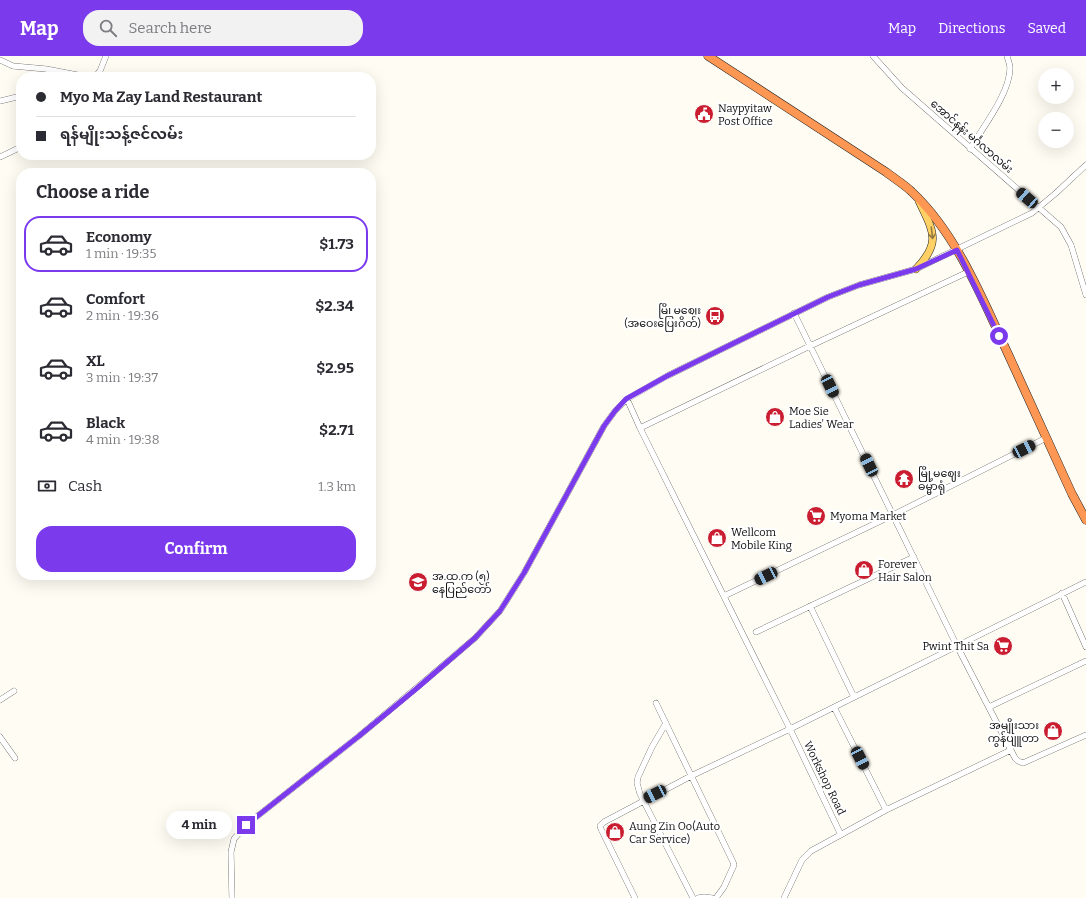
<!DOCTYPE html>
<html lang="en">
<head>
<meta charset="utf-8">
<style>
	body { margin:0; font-family:Bitter,"Noto Sans Myanmar",serif; background:#f2f2f3; color:#2b2b33; height:100vh; display:flex; flex-direction:column; font-size:15px; white-space:nowrap }
	* { box-sizing:border-box; margin:0 }
	p { font-size:13px; color:#7c7c81 }
	.icon { flex:none; width:22px; height:22px; fill:none; stroke:currentColor; stroke-width:2; stroke-linecap:round; stroke-linejoin:round }
	.map { position:relative; flex:1; overflow:hidden }
	.details { position:absolute; left:16px; top:112px; width:360px; height:412px; display:flex; flex-direction:column; background:#fff; border-radius:16px; box-shadow:0 4px 16px #0002 }
	.details>* { flex:none }
	.guide { position:absolute; left:16px; top:16px; width:360px; height:88px; border-radius:16px; box-shadow:0 4px 16px #0002; display:grid; align-content:center; height:88px; padding:0 20px; background:#fff }
	.tools { position:absolute; left:1038px; top:12px; display:grid; gap:8px }
	.tools a { display:grid; place-items:center; width:36px; height:36px; border-radius:50%; background:#fff; box-shadow:0 4px 16px #0002; font-size:20px }
	.end { position:absolute; width:18px; height:18px; margin:-9px; border:5px solid #7c3aed; background:#fff; box-shadow:0 0 0 2px #fff }
	.from { border-radius:50% }
	.bubble { position:absolute; height:28px; border-radius:14px; background:#fff; box-shadow:0 4px 16px #0002; font-size:13px; font-weight:700; line-height:28px; text-align:center }
	.car { position:absolute; width:12px; height:24px; margin:-12px -6px; border-radius:5px; box-shadow:0 0 3px 1px #0007; background:linear-gradient(#222 24%,#8ab4d8 0 40%,#222 0 76%,#8ab4d8 0 86%,#222 0) }
	.guide b { display:flex; align-items:center; gap:14px; height:38px; font-size:15px }
	.guide b+b { border-top:1px solid #e1e1e2 }
	.guide i { width:10px; height:10px; background:#2b2b33 }
	ul { padding:0; list-style:none }
	li { display:flex; align-items:center; gap:12px; height:56px; margin:0 8px 6px; padding:0 12px; border:2px solid transparent; border-radius:16px }
	li div { flex:1 }
	li b { display:block; font-size:15px }
	li em { font-style:normal; font-weight:700 }
	li.selected { border-color:#7c3aed }
	li>.icon { width:36px; height:36px; stroke-width:1.5 }
	h2 { padding:0 20px; font-size:18px; line-height:48px }
	.pay { display:flex; align-items:center; gap:10px; height:44px; padding:0 20px; font-size:15px }
	.pay p { margin-inline-start:auto }
	.button { display:flex; gap:8px; margin-top:auto; padding:8px 20px }
	.button a { flex:1; height:46px; border-radius:16px; background:#7c3aed; color:#fff; font-size:16px; font-weight:700; line-height:46px; text-align:center }
	header { display:flex; align-items:center; gap:24px; box-sizing:border-box; height:56px; padding:0 20px; background:#7c3aed; color:#fff }
	header strong { font-size:19px }
	nav { display:flex; gap:22px; margin-inline-start:auto; font-size:14px }
	.search { width:280px; height:36px; background:#f2f2f3; display:flex; align-items:center; gap:10px; box-sizing:border-box; padding:0 14px; border-radius:16px; color:#7c7c81; font-size:15px }
	.map>svg:first-child { display:block }
	.lines { fill:none; stroke-linecap:round; stroke-linejoin:round }
	.minor-casing { stroke:#434343; stroke-width:6 }
	.major-casing { stroke:#212121; stroke-width:8 }
	.highway-casing { stroke:#212121; stroke-width:9 }
	.minor { stroke:#fff; stroke-width:5.5 }
	.major { stroke:#ffd063; stroke-width:7 }
	.highway { stroke:#fd9753; stroke-width:8 }
	.oneway { stroke:#937a3e }
	.route { stroke:#7c3aed; stroke-width:5 }
	.labels { text-anchor:middle; stroke-width:4; stroke-linejoin:round; paint-order:stroke }
	.poi-label { font-size:11px; fill:#101010; stroke:#fff; text-anchor:start }
	.street-label { font-size:11px; fill:#101010; stroke:#fff }
</style>
</head>
<body>
<header>
<strong>Map</strong>
<div class="search"><svg class="icon" aria-label="search" viewBox="0 0 24 24"><circle cx="10" cy="10" r="6"/><path d="M15 15l6 6"/></svg>Search here</div>
<nav><a>Map</a><a>Directions</a><a>Saved</a></nav>
</header>
<div class="map">
<svg width="1086" height="842" viewBox="0 0 1086 842">
	<rect width="100%" height="100%" fill="#fffcf3"/>
	<g class="lines">
		<!-- minor casing -->
		<g class="minor-casing">
			<path id="minor" d="M873,0L902,32L1061,171L1071,189L1086,239
				M0,4L13,10L46,13L88,21
				M95,21L100,15L106,0
				M0,45L21,40
				M970,93C983,71 1010,37 1010,12C1010,8 1008,4 1007,0
				M0,101L21,91
				M794,257L957,590L1015,702L1018,705L1023,707L1086,679
				M627,343L640,372L810,290L968,216
				M640,372L790,673L841,779
				M1062,537L1086,591
				M724,540L893,459L1046,382
				M810,550L854,641
				M756,576L914,501
				M0,644L14,635
				M656,647L733,806L734,809L724,831L716,842
				M834,651L886,754
				M989,651L1086,605
				M666,667L652,691L638,721L637,727L640,738L693,842
				M0,681L15,702
				M232,842L231,796L234,783L246,769L359,680L427,623L475,582L500,555L524,517L604,370L615,355L627,343L667,320L828,241L859,229L916,213L1032,157L1056,137L1086,109
				M635,842L601,773L600,770L604,766L691,720L790,673L1086,526
				M698,842L704,841L712,842
				M784,842L802,804L811,795L886,754L1011,694"/>
		</g>
		<!-- major casing -->
		<g class="major-casing">
			<path id="major" d="M916,213C942,186 933,175 919,145"/>
		</g>
		<!-- highway casing -->
		<g class="highway-casing">
			<path id="highway" d="M708,0L886,116C895,123 905,129 912,136C957,178 984,246 1009,300C1030,346 1051,392 1072,438L1086,464"/>
		</g>
		<!-- minor -->
		<use href="#minor" class="minor"/>
		<!-- major -->
		<use href="#major" class="major"/>
		<!-- highway -->
		<use href="#highway" class="highway"/>
	</g>
	<!-- one-way arrows -->
	<defs><path id="oneway-shaft" d="M-6 0H5M1.5-3L5.5 0L1.5 3" fill="none" stroke-width="1.6" stroke-linecap="round" stroke-linejoin="round"/></defs>
	<use class="oneway" href="#oneway-shaft" transform="translate(932 177) rotate(83)"/>
	<g class="lines">
		<!-- route -->
		<path class="route" d="M246,769L359,680L416,633L475,582L500,555L524,517L604,370L615,355L626,343L667,320L828,241L859,229L916,213L957,194L999,280"/>
	</g>
	<!-- icons -->
	<defs>
		<g id="civic-disc" transform="scale(1)"><circle r="9.5" fill="#ca1e30" stroke="#fff"/><path d="M-.6-6.5H3V-4.5H.6V-3L4-1V1h2V6H-6V1h2V-1L-.6-3ZM-1.2 2.5V6h2.4V2.5Z" fill="#fff"/></g>
		<g id="bus-disc" transform="scale(1)"><circle r="9.5" fill="#ca1e30" stroke="#fff"/><path d="M-5-6H5V4H4V6H2V4H-2V6H-4V4H-5ZM-3.5-4V0h7V-4ZM-3.5 1.2v1.5H-2V1.2ZM2 1.2v1.5H3.5V1.2Z" fill="#fff"/></g>
		<g id="shop-disc" transform="scale(1)"><circle r="9.5" fill="#ca1e30" stroke="#fff"/><path d="M-5-2.5h2.3a2.7 3.5 0 0 1 5.4 0H5L5.5 6h-11ZM-1.5-2.5h3a1.5 2.3 0 0 0-3 0Z" fill="#fff"/></g>
		<g id="temple-disc" transform="scale(1)"><circle r="9.5" fill="#ca1e30" stroke="#fff"/><path d="M0-6L5-2H3V0L6.5 2.5H4V6H1.5V3h-3V6H-4V2.5H-6.5L-3 0V-2H-5Z" fill="#fff"/></g>
		<g id="supermarket-disc" transform="scale(1)"><circle r="9.5" fill="#ca1e30" stroke="#fff"/><path d="M-6-5.5h2.5l.6 2H6L4.5 2H-2.5L-4.4-4H-6ZM-1.5 3.2a1.3 1.3 0 1 0 .1 0ZM3 3.2a1.3 1.3 0 1 0 .1 0Z" fill="#fff"/></g>
		<g id="school-disc" transform="scale(1)"><circle r="9.5" fill="#ca1e30" stroke="#fff"/><path d="M0-5L7-2L0 1L-7-2ZM-4 1L0 2.5L4 1V4Q0 6-4 4Z" fill="#fff"/></g>
	</defs>
	<g fill-rule="evenodd">
		<use href="#civic-disc" x="704" y="58"/>
		<use href="#bus-disc" x="715" y="260"/>
		<use href="#shop-disc" x="775" y="361"/>
		<use href="#temple-disc" x="904" y="423"/>
		<use href="#supermarket-disc" x="816" y="460"/>
		<use href="#shop-disc" x="717" y="482"/>
		<use href="#shop-disc" x="864" y="514"/>
		<use href="#school-disc" x="418" y="526"/>
		<use href="#supermarket-disc" x="1003" y="590"/>
		<use href="#shop-disc" x="1053" y="675"/>
		<use href="#shop-disc" x="615" y="776"/>
	</g>
	<g class="labels">
		<!-- poi labels -->
		<g class="poi-label">
			<text x="718" y="56">Naypyitaw<tspan x="718" dy="13">Post Office</tspan></text>
			<text x="701" y="258" text-anchor="end">မြို့မဈေး<tspan x="701" dy="13">(အဝေးပြေးဂိတ်)</tspan></text>
			<text x="789" y="359">Moe Sie<tspan x="789" dy="13">Ladies' Wear</tspan></text>
			<text x="918" y="421">မြို့မဈေး<tspan x="918" dy="13">ဓမ္မာရုံ</tspan></text>
			<text x="830" y="464">Myoma Market</text>
			<text x="731" y="480">Wellcom<tspan x="731" dy="13">Mobile King</tspan></text>
			<text x="878" y="512">Forever<tspan x="878" dy="13">Hair Salon</tspan></text>
			<text x="432" y="524">အ.ထ.က (၅)<tspan x="432" dy="13">နေပြည်တော်</tspan></text>
			<text x="989" y="594" text-anchor="end">Pwint Thit Sa</text>
			<text x="1039" y="673" text-anchor="end">အမျိုးသား<tspan x="1039" dy="13">ကွန်ပျူတာ</tspan></text>
			<text x="629" y="774">Aung Zin Oo(Auto<tspan x="629" dy="13">Car Service)</tspan></text>
		</g>
		<!-- street labels -->
		<g class="street-label">
			<text transform="translate(972 80) rotate(41)" y="4">အောင်နန်း မင်္ဂလာလမ်း</text>
			<text transform="translate(825 722) rotate(64)" y="4">Workshop Road</text>
		</g>
	</g>
</svg>
<div class="tools">
<a>+</a>
<a>−</a>
</div>
<i class="end from" style="left:999px;top:280px"></i>
<i class="end" style="left:246px;top:769px"></i>
<div class="bubble" style="left:166px;top:755px;width:66px">4 min</div>
<i class="car" style="left:1027px;top:142px;rotate:311deg"></i>
<i class="car" style="left:830px;top:330px;rotate:154deg"></i>
<i class="car" style="left:1024px;top:393px;rotate:63deg"></i>
<i class="car" style="left:869px;top:409px;rotate:334deg"></i>
<i class="car" style="left:766px;top:520px;rotate:244deg"></i>
<i class="car" style="left:860px;top:702px;rotate:153deg"></i>
<i class="car" style="left:655px;top:738px;rotate:243deg"></i>
<div class="guide">
<b><i class="from"></i>Myo Ma Zay Land Restaurant</b>
<b><i></i>ရန်မျိုးသန့်ဇင်လမ်း</b>
</div>
<section class="details">
<h2>Choose a ride</h2>
<ul>
<li class="selected"><svg class="icon" aria-label="car" viewBox="0 0 24 24"><path d="M5 17H2v-5l4-1 3-4h7l3 4 3 1v5h-3M9 17h6M6 11h13"/><circle cx="7" cy="17" r="2"/><circle cx="17" cy="17" r="2"/></svg><div><b>Economy</b><p>1 min · 19:35</p></div><em>$1.73</em></li>
<li><svg class="icon" aria-label="car" viewBox="0 0 24 24"><path d="M5 17H2v-5l4-1 3-4h7l3 4 3 1v5h-3M9 17h6M6 11h13"/><circle cx="7" cy="17" r="2"/><circle cx="17" cy="17" r="2"/></svg><div><b>Comfort</b><p>2 min · 19:36</p></div><em>$2.34</em></li>
<li><svg class="icon" aria-label="car" viewBox="0 0 24 24"><path d="M5 17H2v-5l4-1 3-4h7l3 4 3 1v5h-3M9 17h6M6 11h13"/><circle cx="7" cy="17" r="2"/><circle cx="17" cy="17" r="2"/></svg><div><b>XL</b><p>3 min · 19:37</p></div><em>$2.95</em></li>
<li><svg class="icon" aria-label="car" viewBox="0 0 24 24"><path d="M5 17H2v-5l4-1 3-4h7l3 4 3 1v5h-3M9 17h6M6 11h13"/><circle cx="7" cy="17" r="2"/><circle cx="17" cy="17" r="2"/></svg><div><b>Black</b><p>4 min · 19:38</p></div><em>$2.71</em></li>
</ul>
<div class="pay"><svg class="icon" aria-label="cash" viewBox="0 0 24 24"><path d="M3 7h18v10H3z"/><circle cx="12" cy="12" r="2"/></svg>Cash<p>1.3 km</p></div>
<div class="button"><a>Confirm</a></div>
</section>
</div>
</body>
</html>
